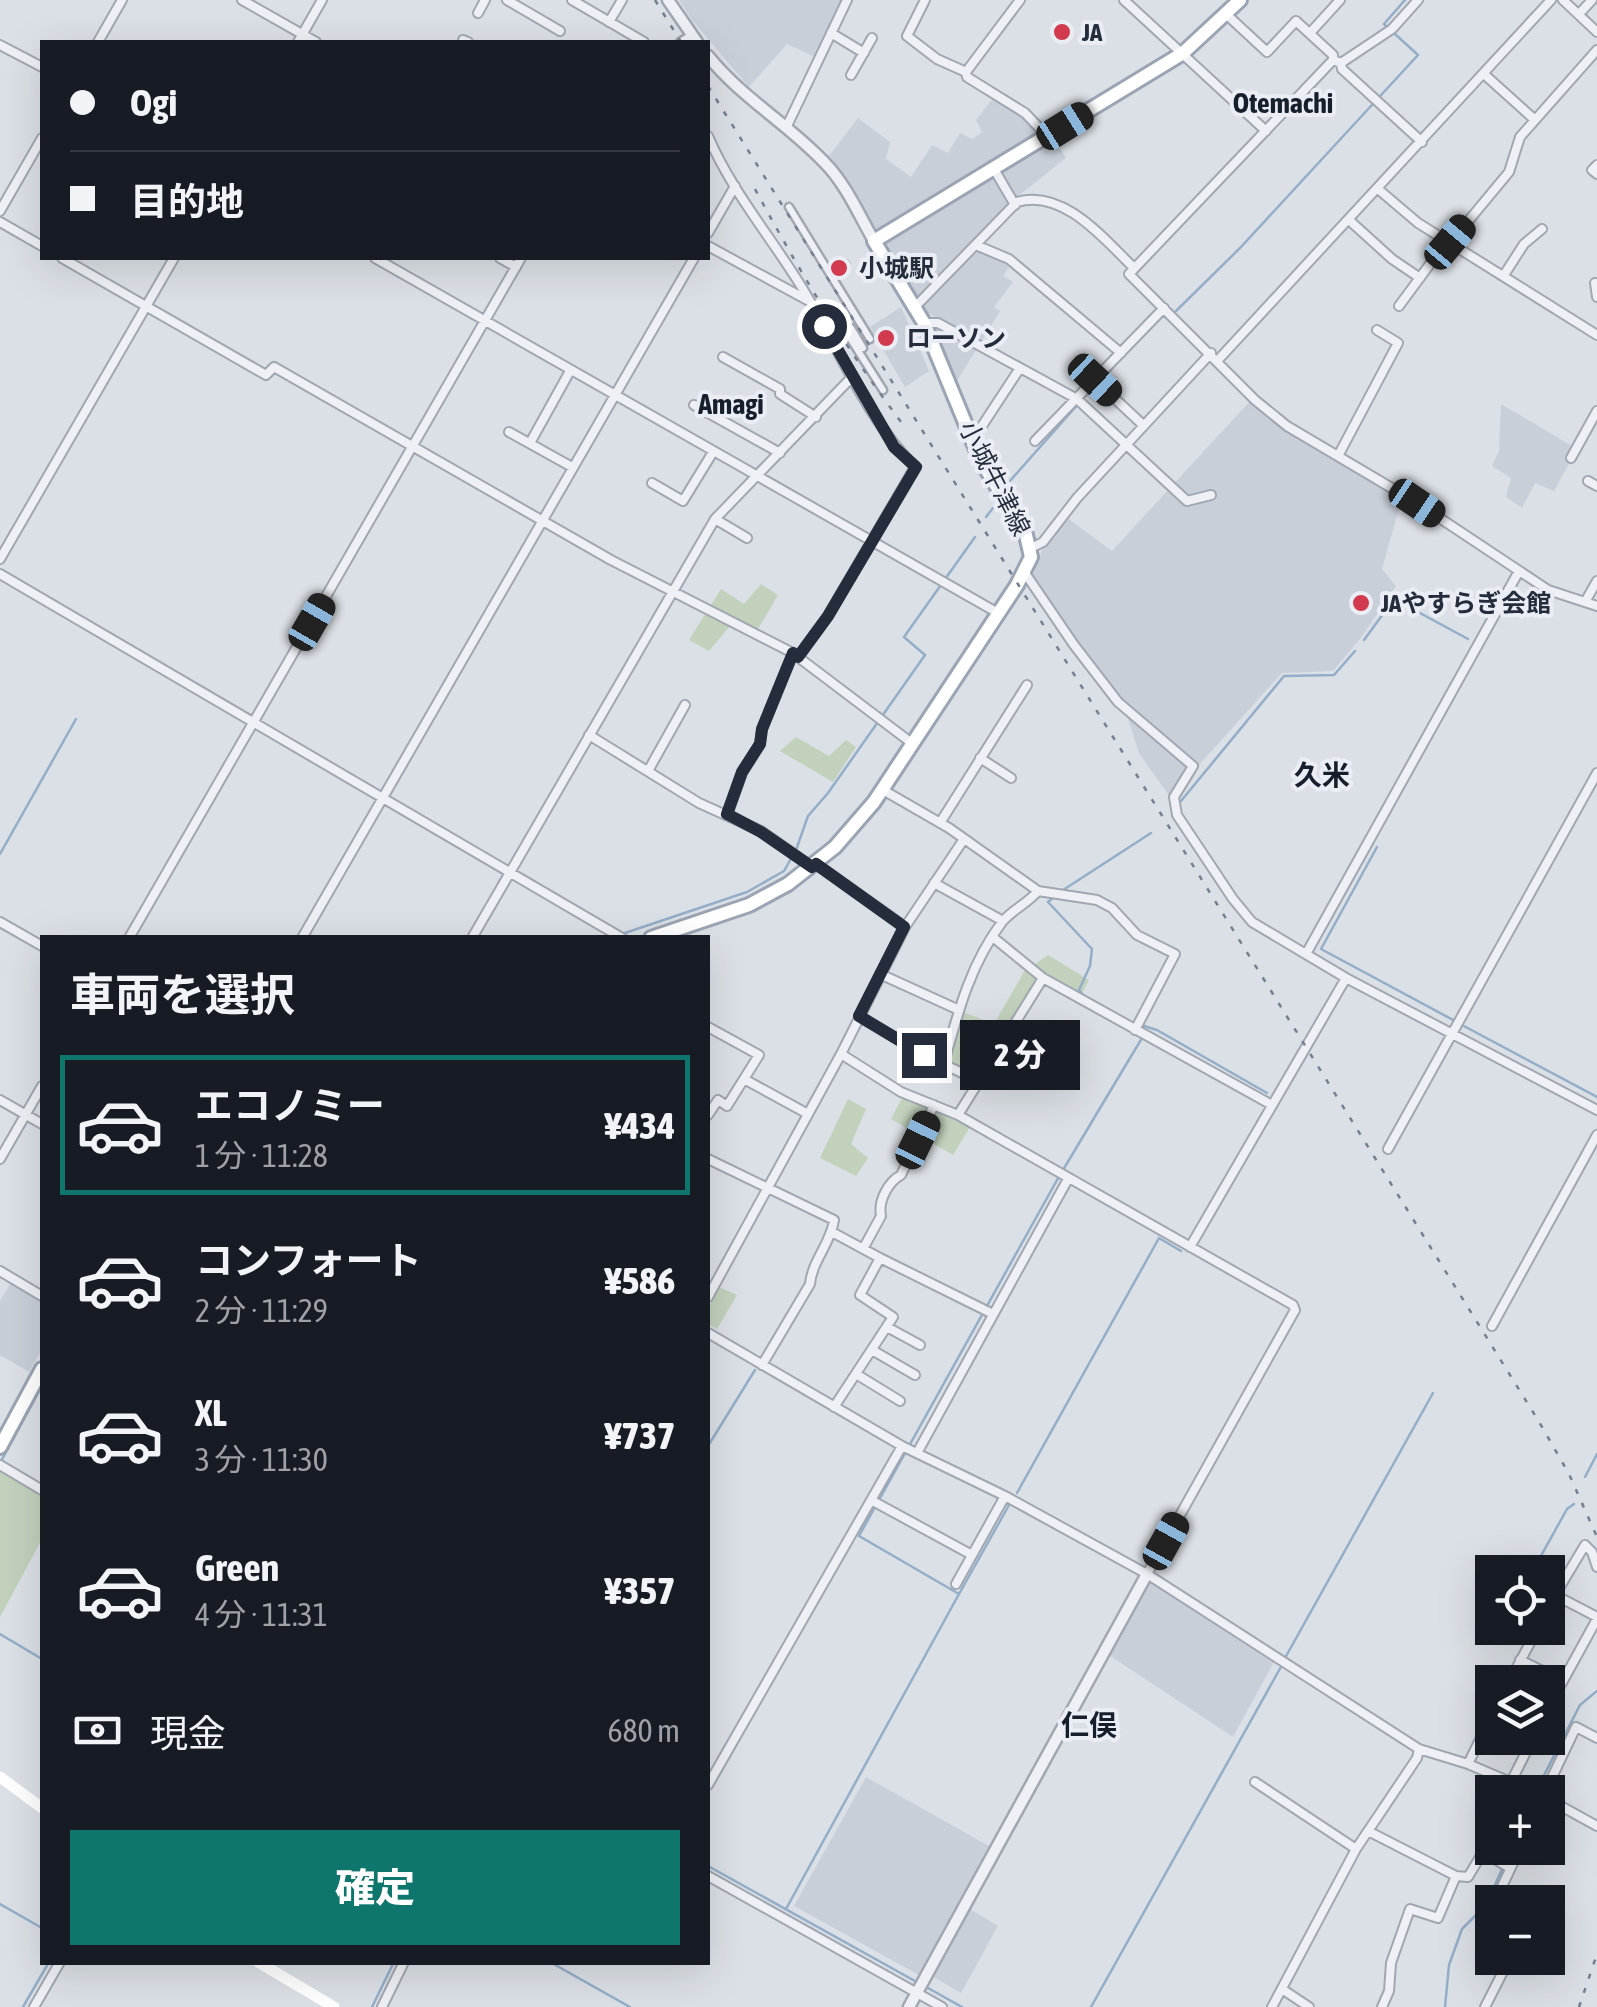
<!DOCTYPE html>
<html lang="ja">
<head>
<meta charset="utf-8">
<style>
	body { margin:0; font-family:"Asap Condensed","Noto Sans JP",sans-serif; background:#242831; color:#f1f3f6; height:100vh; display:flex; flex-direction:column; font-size:38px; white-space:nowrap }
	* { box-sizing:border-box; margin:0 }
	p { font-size:32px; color:#9ea1a6 }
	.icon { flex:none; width:55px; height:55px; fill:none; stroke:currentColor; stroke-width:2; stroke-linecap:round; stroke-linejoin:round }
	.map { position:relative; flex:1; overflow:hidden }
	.panel { position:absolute; left:40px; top:935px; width:670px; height:1030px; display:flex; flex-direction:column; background:#171b24; border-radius:0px; box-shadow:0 10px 40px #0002 }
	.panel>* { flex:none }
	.guide { position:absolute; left:40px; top:40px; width:670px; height:220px; border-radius:0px; box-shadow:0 10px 40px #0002; display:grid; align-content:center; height:220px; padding:0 30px; background:#171b24 }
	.fabs { position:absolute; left:1475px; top:1555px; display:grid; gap:20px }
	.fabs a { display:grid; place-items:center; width:90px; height:90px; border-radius:0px; background:#171b24; box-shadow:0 10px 40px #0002; font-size:50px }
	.end { position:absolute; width:45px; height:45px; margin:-22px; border:12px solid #252d3d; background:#fff; box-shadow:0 0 0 5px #fff }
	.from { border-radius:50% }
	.bubble { position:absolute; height:70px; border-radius:0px; background:#171b24; box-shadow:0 10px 40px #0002; font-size:32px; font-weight:800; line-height:70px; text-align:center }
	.car { position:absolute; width:30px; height:60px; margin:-30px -15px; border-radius:12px; box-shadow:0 0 8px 2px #0007; background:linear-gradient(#222 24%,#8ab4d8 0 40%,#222 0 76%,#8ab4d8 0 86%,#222 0) }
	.guide b { display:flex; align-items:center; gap:35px; height:95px; font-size:38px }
	.guide b+b { border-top:2px solid #363941 }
	.guide i { width:25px; height:25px; background:#f1f3f6 }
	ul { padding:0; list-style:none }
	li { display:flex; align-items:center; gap:30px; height:140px; margin:0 20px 15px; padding:0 10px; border:5px solid transparent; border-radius:0px }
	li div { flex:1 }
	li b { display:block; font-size:38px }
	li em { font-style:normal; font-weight:800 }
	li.active { border-color:#0f766e }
	li>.icon { width:90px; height:90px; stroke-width:1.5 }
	h2 { padding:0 30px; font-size:45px; line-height:120px }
	.pay { display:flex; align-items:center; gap:25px; height:110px; padding:0 30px; font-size:38px }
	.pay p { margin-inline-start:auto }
	.action { display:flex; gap:20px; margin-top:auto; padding:20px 30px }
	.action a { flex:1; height:115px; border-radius:0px; background:#0f766e; color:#fff; font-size:40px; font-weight:800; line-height:115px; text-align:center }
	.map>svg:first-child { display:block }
	.built { fill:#c9cfd8 }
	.green { fill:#c1d1bc }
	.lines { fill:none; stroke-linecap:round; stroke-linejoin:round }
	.stream { stroke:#94adc8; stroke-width:2.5 }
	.pedestrian-casing { stroke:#a1a7b0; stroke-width:11 }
	.minor-casing { stroke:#a1a7b0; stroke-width:12 }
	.tertiary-casing { stroke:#a1a7b0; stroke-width:15 }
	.primary-casing { stroke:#9aa4b2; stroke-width:18 }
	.pedestrian { stroke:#eef0f5; stroke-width:6 }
	.minor { stroke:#eef0f5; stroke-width:8 }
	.tertiary { stroke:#eef0f5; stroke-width:10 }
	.secondary { stroke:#fff; stroke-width:11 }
	.primary { stroke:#fff; stroke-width:12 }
	.rail { stroke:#747f90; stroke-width:2.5; stroke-dasharray:5 10; stroke-linecap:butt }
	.route { stroke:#252d3d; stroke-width:12 }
	.poi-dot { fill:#d23a50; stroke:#eaeef4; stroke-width:4 }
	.labels { text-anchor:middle; stroke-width:8; stroke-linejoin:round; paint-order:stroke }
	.poi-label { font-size:25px; font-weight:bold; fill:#252d3d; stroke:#eaeef4; text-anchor:start }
	.street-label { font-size:25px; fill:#252d3d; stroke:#eaeef4 }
	.neighbourhood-label { font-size:28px; font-weight:bold; fill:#171f2d; stroke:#eaeef4 }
</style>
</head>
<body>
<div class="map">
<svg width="1597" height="2007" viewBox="0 0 1597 2007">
	<rect width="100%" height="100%" fill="#dbe0e6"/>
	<!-- built -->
	<path class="built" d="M679,0H843L817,58L787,44L749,87L692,20Z
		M994,97L1041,131L876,231L850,184L829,156L858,118L890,142L886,159L911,177L932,145L948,153L960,133L972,139L982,132L976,120Z
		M1055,140L1066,158L1017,197L963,255L969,260L979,249L1011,264L1003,276L1013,282L994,307L1000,311L957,381L936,331L942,321L925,311L884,245Z
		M901,307L929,371L905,387L870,327Z
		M1251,400L1304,442L1402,498L1382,569L1396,586L1360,639L1333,671L1282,673L1170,797L1139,753L1127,716L1088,671L1038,603L1032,578L1042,550L1066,517L1112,551Z
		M1501,404L1577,449L1554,491L1535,483L1522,508L1506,497L1511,478L1492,466L1499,451Z
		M12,1281L42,1298V1349L29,1372L0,1355V1301Z
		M1154,1582L1275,1660L1233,1737L1109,1655L1147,1586Z
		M866,1777L989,1846L919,1975L794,1906Z
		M970,1909L998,1926L961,1993L932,1976Z"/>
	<!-- green -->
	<path class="green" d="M761,584L778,595L758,629L735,620L709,651L689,640L721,589L744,604Z
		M796,737L829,756L846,740L856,747L833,782L780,751Z
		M1048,955L1089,980L1077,1003L1044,985L987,1080L948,1061L963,1012L994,1024L1024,972Z
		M902,1098L970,1127L953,1155L891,1119Z
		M848,1099L866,1109L851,1144L868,1158L856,1176L820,1158Z
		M719,1287L737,1295L717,1329L708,1324V1308Z
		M0,1470L42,1495V1539L0,1617Z"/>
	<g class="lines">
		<!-- stream -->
		<path class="stream" d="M1176,311L1240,248L1418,55L1384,24L1405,0
			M1009,482L1095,385
			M986,517L993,508
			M1364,640L1394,599L1468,639
			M1181,801L1284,676L1334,675L1355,651
			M1377,847L1321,949L1455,1021
			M0,854L76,719
			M1060,892L1151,833
			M1054,897L1048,902L1092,949L1090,966L1079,990L1083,995L1131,1022L1157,1030L1267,1093
			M619,935L747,892L784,871L796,850L808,816L828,793L925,655L904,637L975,537
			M1462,1025L1597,1097
			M708,1446L755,1370
			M0,1463L42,1386
			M1585,1477L1597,1454
			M1017,1493L1159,1238L1181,1251
			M879,1500L1057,1180L1142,1038
			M1532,1572L1567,1509L1574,1504
			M959,1594L1009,1505
			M0,1634L42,1659
			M1285,1658L1433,1393
			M1539,1785L1580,1705L1597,1691
			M1506,1860L1512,1848
			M708,1866L915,1981
			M0,1904L42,1928
			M786,1909L959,1594L859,1536L875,1507
			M550,1962L630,2007
			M928,1988L962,2007
			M23,2007L49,1962
			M372,2007L394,1962
			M1091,2007L1282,1665
			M1445,2007L1449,1965L1462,1929L1486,1905L1503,1867"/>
		<!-- pedestrian casing -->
		<g class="pedestrian-casing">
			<path id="pedestrian" d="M680,42L691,35
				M789,207L830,274
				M845,264L830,274L870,339
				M831,308L883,390
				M853,337L849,330L851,328L863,348"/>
		</g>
		<!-- minor casing -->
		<g class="minor-casing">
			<path id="minor" d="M242,0L316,42
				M507,0L560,31
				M572,0L644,42
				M925,0L907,36L937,59L966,72L967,77L1025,113L1047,136
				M1124,0L1266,131
				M1418,0L1392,29L1341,63L1333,60L1129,274L1255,400L1287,426L1417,503L1548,590L1597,606
				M1563,0L1597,32
				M478,13L485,0
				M1226,14L1267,52L1296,21L1333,55V60
				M1579,14L1592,0
				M609,22L622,0
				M831,33L864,53
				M1310,33L1340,0
				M463,40L468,42
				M98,42L122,0
				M298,42L322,0
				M0,45L42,67
				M1341,63L1342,69L1422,142
				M966,72L1020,0
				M851,75L872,38
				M1485,75L1535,120
				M786,128L847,0
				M708,136C731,190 770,236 801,286C838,346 865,417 915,467L828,616L798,657L793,653L762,729L760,744L742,773L727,815
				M1597,165L1592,170L1597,174
				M994,169L1015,205
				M1378,189L1418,223L1597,335
				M0,211L42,138
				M1349,220L1392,259L1420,278
				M0,222L42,246
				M708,233L735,186
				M1450,243L1509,172L1520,137L1597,50
				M708,246L809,301
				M978,246L1009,259L1121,353
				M62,258L266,375L274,367L611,560L793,653
				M375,258L998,613
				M500,258L516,267
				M1504,275L1524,244L1542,229
				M1595,283L1597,297
				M1399,306L1447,241
				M915,307L1017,202C1063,188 1104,239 1134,268
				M924,323H938L1077,399L1187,501L1211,495
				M723,357L780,389V394L816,417
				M1218,360L1551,0
				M1095,380L1143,425
				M694,405L780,453
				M509,432L572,467
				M970,435L980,429L1020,368
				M1035,441L1164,308
				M530,443L570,371
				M1338,456L1398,343L1377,330
				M1571,458L1597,411
				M1588,481L1597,486
				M652,483L683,501L713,452
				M715,519L747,538
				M1031,548L1043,542L1077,498L1211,353
				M0,559L174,258
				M1025,573L1074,645L1118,702L1193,766L1174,797L1177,815L1233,899L1252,922L1346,978L1597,1110
				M0,574L622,938
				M1585,602L1597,581
				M798,657L913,744
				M589,735L699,803L761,831L812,867
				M980,758L1011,778
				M648,771L685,705
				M883,790L949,828L1038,891L1097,900L1112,908L1137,935L1175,954L1135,1030
				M940,823L1027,685
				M934,883L1003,921
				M0,922L42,946
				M905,927L964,839
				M129,938L521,258
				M302,938L694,258
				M472,938L715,519L852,377
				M994,938L1043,978
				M1306,954L1519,571
				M880,974L959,1010
				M859,1016L924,1055L979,1081
				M708,1027L759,1055L727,1106L718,1100L708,1115
				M841,1054L901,1092L958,1115L1293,1305L1295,1310L1147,1574
				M944,1063C958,1012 970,965 1002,922C1012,910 1028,903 1038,891
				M744,1079L808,1114
				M0,1100L42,1124
				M958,1115L1043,978L1272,1105
				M1388,1149L1597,773
				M0,1159L42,1086
				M708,1159L834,1220C831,1243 812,1261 810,1284L762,1365
				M832,1232L880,1258L860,1295L893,1317L834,1407
				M1190,1247L1346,978
				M863,1249L881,1216C878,1201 888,1182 901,1175L934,1105
				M880,1258L993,1314
				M0,1271L42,1296
				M708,1297L841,1054L905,927L816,864
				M1492,1326L1597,1135
				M887,1327L920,1345
				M708,1333L902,1446L1005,1496L1147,1574L1419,1749L1468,1764L1534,1792
				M872,1350L915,1375
				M856,1374L900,1401
				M917,1453L1068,1179
				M0,1465L42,1490
				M871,1500L972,1555
				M956,1584L1005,1496
				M1555,1595L1585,1545L1592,1552L1597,1567
				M1548,1609L1555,1595L1597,1617
				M1520,1660L1561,1680
				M1509,1682L1538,1628
				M1548,1708L1597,1619
				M1468,1764L1492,1715
				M1255,1782L1356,1849
				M708,1785L902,1446
				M1506,1792L1533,1738
				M1545,1792L1576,1727L1597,1738
				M1548,1799L1597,1826
				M1368,1831L1456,1876L1438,1918L1410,1909L1391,1963L1389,1991L1382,2007
				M1483,1852L1510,1868
				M708,1876L942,2007
				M1456,1876L1468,1877L1483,1852L1492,1824
				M1497,1897L1515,1859
				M1282,1989L1309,2007
				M34,2007L60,1962
				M382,2007L404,1962
				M1272,2007L1356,1849L1417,1758L1419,1749
				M1485,2007L1510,1958"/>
		</g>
		<!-- tertiary casing -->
		<g class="tertiary-casing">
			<path id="tertiary" d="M668,0L697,42
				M708,56C741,97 788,124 824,162C846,184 859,215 874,241
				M909,2007L1147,1574"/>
		</g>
		<!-- primary casing -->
		<g class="primary-casing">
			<path id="primary" d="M651,938L749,905L788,884L835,847L874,802L1017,585L1031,557L1026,535L980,459L924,323L874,241L1183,53L1240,0
				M0,1447L42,1369"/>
		</g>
		<!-- pedestrian -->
		<use href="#pedestrian" class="pedestrian"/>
		<!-- minor -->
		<use href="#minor" class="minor"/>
		<!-- tertiary -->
		<use href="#tertiary" class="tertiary"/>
		<!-- secondary -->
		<path class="secondary" d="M0,1777L42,1808
			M258,1962L334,2007"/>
		<!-- primary -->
		<use href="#primary" class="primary"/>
		<!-- rail -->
		<path class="rail" d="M655,0L681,42
			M708,86L1538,1420L1569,1474L1597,1537
			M755,189C798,269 846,349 901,422
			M1579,2007L1597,1954"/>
	</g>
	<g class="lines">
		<!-- route -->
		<path class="route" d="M824,326L894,447L916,467L828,616L798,657L793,653L762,729L760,744L742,772L727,814L761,832L812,867L816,864L904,927L859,1016L924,1055"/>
	</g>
	<!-- markers -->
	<g class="poi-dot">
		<circle cx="1062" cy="32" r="10"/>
		<circle cx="839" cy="268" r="10"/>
		<circle cx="886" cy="338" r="10"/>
		<circle cx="1361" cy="603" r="10"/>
	</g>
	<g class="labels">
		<!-- poi labels -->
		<g class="poi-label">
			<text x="1082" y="41">JA</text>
			<text x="859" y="277">小城駅</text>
			<text x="906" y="347">ローソン</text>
			<text x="1381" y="612">JAやすらぎ会館</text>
		</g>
		<!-- street labels -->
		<g class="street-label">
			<text transform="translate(995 478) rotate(63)" y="9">小城牛津線</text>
		</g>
		<!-- neighbourhood labels -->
		<g class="neighbourhood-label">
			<text x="1283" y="113">Otemachi</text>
			<text x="731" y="414">Amagi</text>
			<text x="1322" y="785">久米</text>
			<text x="1089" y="1735">仁俣</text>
		</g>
	</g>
</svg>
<div class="fabs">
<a><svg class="icon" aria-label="locate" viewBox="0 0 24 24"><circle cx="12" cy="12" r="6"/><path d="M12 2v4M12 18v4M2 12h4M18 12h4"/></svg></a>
<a><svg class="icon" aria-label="layers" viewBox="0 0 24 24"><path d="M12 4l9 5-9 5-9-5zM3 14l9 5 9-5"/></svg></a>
<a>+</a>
<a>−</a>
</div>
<i class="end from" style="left:824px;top:326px"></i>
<i class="end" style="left:924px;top:1055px"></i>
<div class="bubble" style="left:960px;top:1020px;width:120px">2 分</div>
<i class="car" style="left:1065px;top:126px;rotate:58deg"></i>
<i class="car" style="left:1450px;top:242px;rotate:40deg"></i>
<i class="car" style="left:1095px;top:380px;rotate:133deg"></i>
<i class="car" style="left:1417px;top:503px;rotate:124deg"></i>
<i class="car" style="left:312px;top:622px;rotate:30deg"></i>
<i class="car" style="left:918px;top:1140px;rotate:26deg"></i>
<i class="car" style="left:1166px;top:1541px;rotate:29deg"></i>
<div class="guide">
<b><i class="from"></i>Ogi</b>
<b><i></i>目的地</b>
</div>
<section class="panel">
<h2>車両を選択</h2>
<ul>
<li class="active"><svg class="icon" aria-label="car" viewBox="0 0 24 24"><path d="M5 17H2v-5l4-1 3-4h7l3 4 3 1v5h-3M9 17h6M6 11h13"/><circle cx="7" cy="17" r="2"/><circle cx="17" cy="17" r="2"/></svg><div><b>エコノミー</b><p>1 分 · 11:28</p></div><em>¥434</em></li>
<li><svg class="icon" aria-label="car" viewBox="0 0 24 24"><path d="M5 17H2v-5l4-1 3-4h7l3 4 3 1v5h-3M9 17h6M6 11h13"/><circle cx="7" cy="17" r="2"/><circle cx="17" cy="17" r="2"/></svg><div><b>コンフォート</b><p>2 分 · 11:29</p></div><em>¥586</em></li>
<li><svg class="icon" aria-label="car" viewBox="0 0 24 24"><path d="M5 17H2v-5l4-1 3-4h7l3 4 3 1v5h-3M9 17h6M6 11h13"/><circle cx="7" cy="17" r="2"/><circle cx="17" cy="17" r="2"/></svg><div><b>XL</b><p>3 分 · 11:30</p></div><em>¥737</em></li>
<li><svg class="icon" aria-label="car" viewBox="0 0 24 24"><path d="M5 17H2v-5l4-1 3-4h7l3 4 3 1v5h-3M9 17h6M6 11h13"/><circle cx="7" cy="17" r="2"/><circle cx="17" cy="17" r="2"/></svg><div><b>Green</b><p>4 分 · 11:31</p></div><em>¥357</em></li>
</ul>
<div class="pay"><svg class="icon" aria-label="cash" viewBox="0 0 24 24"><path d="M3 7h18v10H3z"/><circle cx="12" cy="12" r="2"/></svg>現金<p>680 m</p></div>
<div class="action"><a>確定</a></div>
</section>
</div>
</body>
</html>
